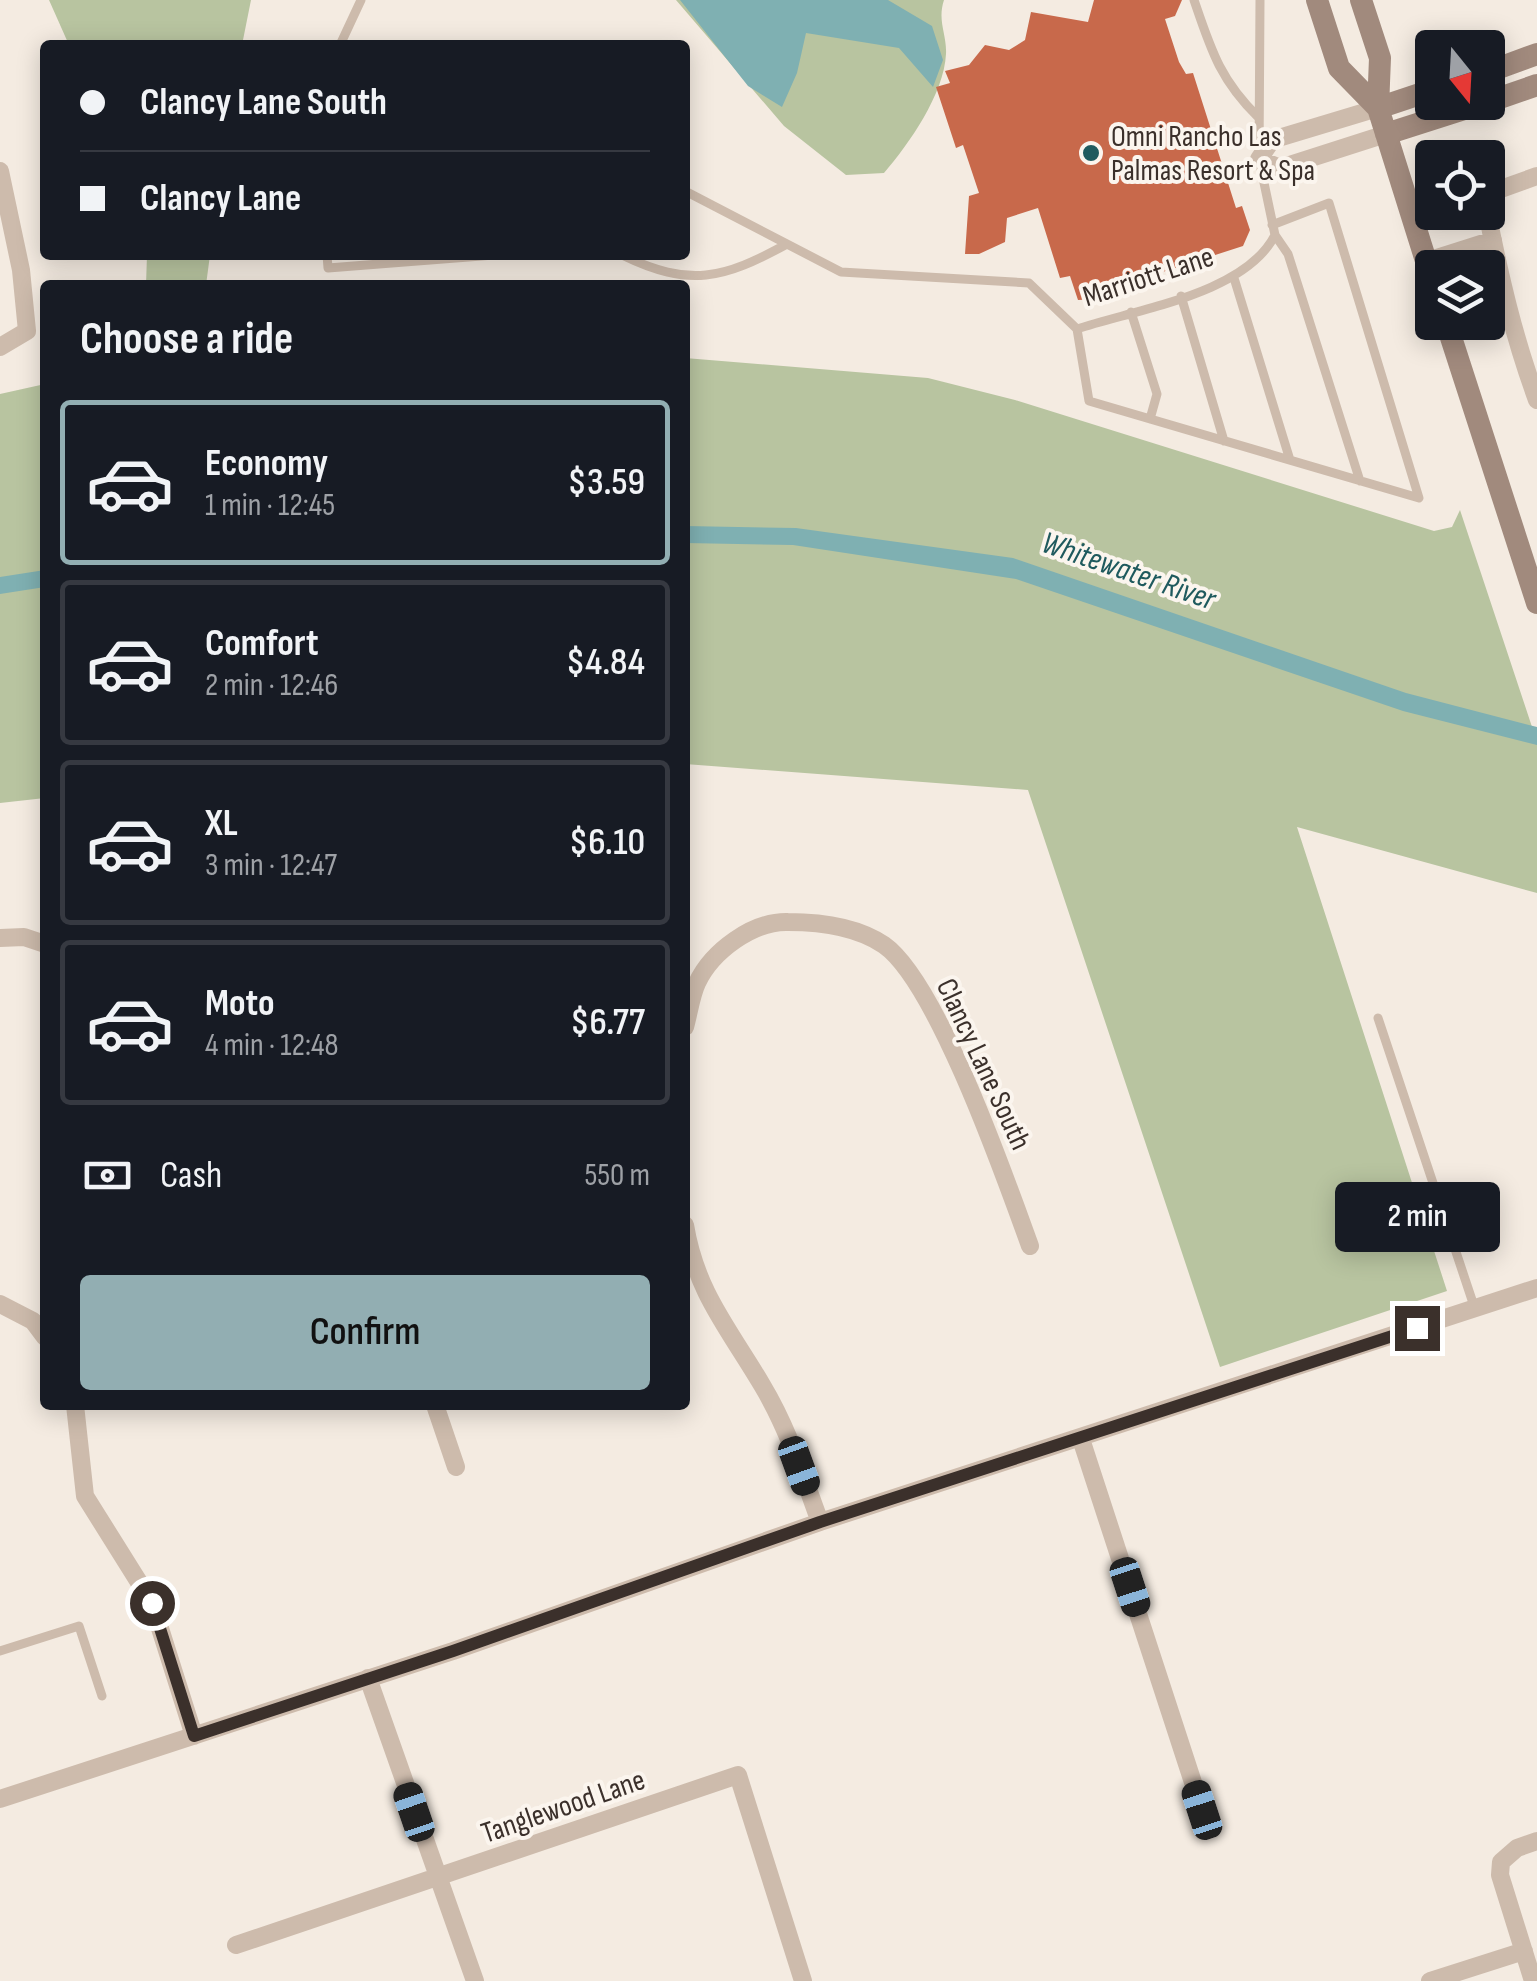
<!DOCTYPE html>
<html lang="en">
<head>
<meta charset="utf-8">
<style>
	body { margin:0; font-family:"Sofia Sans Condensed",sans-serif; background:#20242c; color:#f1f3f6; height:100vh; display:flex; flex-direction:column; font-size:38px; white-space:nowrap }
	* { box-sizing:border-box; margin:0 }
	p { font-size:32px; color:#9ea1a6 }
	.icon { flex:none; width:55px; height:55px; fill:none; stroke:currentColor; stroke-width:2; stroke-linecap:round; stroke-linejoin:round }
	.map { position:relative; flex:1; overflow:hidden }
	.sheet { position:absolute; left:40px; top:280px; width:650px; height:1130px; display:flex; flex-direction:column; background:#171b24; border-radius:10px; box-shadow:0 5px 25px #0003 }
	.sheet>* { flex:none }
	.guide { position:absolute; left:40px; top:40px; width:650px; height:220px; border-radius:10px; box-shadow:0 5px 25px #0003; display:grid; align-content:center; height:220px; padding:0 40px; background:#171b24 }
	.needle { width:65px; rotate:162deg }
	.controls { position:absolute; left:1415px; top:30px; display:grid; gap:20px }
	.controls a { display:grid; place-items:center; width:90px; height:90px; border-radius:10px; background:#171b24; box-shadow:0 5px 25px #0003; font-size:50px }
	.end { position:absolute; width:45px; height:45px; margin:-22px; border:12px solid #3b302b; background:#fff; box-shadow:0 0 0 5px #fff }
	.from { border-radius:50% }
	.bubble { position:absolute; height:70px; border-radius:10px; background:#171b24; box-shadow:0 5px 25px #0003; font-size:32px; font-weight:600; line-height:70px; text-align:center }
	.car { position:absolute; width:30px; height:60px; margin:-30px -15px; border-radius:12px; box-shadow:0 0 8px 2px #0007; background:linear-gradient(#222 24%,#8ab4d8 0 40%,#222 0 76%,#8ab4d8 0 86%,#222 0) }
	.guide b { display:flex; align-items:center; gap:35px; height:95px; font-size:38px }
	.guide b+b { border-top:2px solid #363941 }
	.guide i { width:25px; height:25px; background:#f1f3f6 }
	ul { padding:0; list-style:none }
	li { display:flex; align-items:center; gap:30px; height:165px; margin:0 20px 15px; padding:0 20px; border:5px solid #363941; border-radius:10px }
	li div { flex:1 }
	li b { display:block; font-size:38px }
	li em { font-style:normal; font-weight:600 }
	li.current { border-color:#92aeb2 }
	li>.icon { width:90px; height:90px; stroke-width:1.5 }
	h2 { padding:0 40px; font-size:45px; line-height:120px }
	.pay { display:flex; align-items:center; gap:25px; height:110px; padding:0 40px; font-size:38px }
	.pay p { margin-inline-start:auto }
	.cta { display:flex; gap:20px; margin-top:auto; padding:20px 40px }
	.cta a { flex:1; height:115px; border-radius:10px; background:#92aeb2; color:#111; font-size:40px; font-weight:600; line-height:115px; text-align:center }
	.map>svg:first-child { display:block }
	.green { fill:#b8c4a0 }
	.water { fill:#7fb0b2 }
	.building { fill:#c8694b }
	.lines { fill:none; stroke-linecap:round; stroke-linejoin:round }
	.lane { stroke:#cdbbac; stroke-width:9 }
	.street { stroke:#cdbbac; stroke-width:18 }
	.secondary { stroke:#a18a7d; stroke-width:22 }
	.route { stroke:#3b302b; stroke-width:12 }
	.poi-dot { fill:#1f5a5e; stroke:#fbf5ee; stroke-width:4 }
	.labels { text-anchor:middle; stroke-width:8; stroke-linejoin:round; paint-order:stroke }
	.poi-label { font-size:30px; fill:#3b302b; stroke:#fbf5ee; text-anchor:start }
	.street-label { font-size:30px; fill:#3b302b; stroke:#fbf5ee }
	.water-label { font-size:32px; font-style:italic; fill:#1f5a5e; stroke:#fbf5ee }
</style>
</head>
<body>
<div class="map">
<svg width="1537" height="1981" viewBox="0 0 1537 1981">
	<rect width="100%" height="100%" fill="#f4ebe1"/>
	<!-- green -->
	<path class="green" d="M49,0H251L242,45H69Z
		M676,0H944C937,21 947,34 946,54C944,94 909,144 884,173L846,175L784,126Z
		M147,255H210L206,285H146Z
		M685,358L928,378L1015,400L1434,531L1452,527L1460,510L1537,742V893L1297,827L1447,1291L1220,1367L1028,790L685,764Z
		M45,384V798L0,803V394Z"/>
	<!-- water -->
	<path class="water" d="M680,0H888L932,26L943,60L933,87L899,48L806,33L797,73L782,107L748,86Z
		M685,526L796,528L1013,558L1406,693L1537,727V745L1403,711L1016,579L793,545L685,543Z
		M45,570V587L0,594V577Z"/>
	<!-- building -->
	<path class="building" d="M1094,0H1182L1175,16L1165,19L1179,62L1186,74L1193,73L1236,208L1242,206L1250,230L1243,246L1110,289L1112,294L1096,299L1078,300L1070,276L1060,278L1038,208L1007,218L1005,242L979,254H965L969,196L979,193L963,145L956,148L936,87L950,83L945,71L969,65L985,45L1009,50L1025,40L1031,12L1088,22Z"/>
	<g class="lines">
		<!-- lane -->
		<path class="lane" d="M1194,0C1211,50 1220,80 1259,118
			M340,45L361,0
			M685,191L787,244
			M1275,235L1288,254L1360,481
			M327,255L328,268L494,255
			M622,255C690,288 723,279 787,244L841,272L1029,283L1077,329C1137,309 1245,294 1275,235L1259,159L1260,0
			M1234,278L1290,460
			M1181,296L1224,441
			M1131,312L1157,394L1150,419
			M1077,329L1089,401L1419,498L1329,203L1272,225
			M1378,1018L1475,1309
			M0,1651L79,1626L102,1696"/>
		<!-- street -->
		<path class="street" d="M1378,108L1272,140L1259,159L1280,168L1386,134
			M0,171L21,270L27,331L0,347
			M1488,208L1498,190L1537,176
			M1487,212C1500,277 1514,338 1537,400
			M1427,261L1493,240
			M0,938L24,937L45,944
			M685,1027C689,1013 691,996 697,983C712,951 753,921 788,922C820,922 856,926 884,945C937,982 1006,1180 1030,1246
			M685,1225C696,1292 729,1329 762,1385C788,1428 803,1476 820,1522
			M0,1304L33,1321L45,1337
			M75,1405L85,1496L152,1603L194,1736
			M435,1405L456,1467
			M1081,1439L1202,1810
			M368,1678L475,1981
			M0,1799L453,1651L820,1522L1537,1288
			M236,1945L738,1775L803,1981
			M1430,1981L1524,1951
			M1533,1981L1500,1875L1501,1862L1517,1848L1537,1841"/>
		<!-- secondary -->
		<path class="secondary" d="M1317,0L1339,68L1378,108
			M1361,0L1380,58L1378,108L1432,280
			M1488,72L1537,54
			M1488,102L1537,85
			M1378,108L1432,90
			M1386,134L1486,102
			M1446,322L1537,603"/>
	</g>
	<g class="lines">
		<!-- route -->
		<path class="route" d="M152,1603L194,1736L453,1651L820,1522L1417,1328"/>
	</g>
	<!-- markers -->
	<circle class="poi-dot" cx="1091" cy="153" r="10"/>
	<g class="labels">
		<!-- poi labels -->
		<g class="poi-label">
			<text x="1111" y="146">Omni Rancho Las<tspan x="1111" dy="34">Palmas Resort &amp; Spa</tspan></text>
		</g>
		<!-- street labels -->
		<g class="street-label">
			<text transform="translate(1148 276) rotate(-18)" y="10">Marriott Lane</text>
			<text transform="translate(984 1064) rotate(65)" y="10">Clancy Lane South</text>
			<text transform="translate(563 1806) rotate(-19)" y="10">Tanglewood Lane</text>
		</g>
		<!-- water labels -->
		<g class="water-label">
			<text transform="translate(1129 570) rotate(19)" y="11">Whitewater River</text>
		</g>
	</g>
</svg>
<div class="controls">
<a><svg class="needle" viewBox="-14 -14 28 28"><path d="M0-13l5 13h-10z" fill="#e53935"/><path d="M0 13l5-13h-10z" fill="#9ea1a6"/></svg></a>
<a><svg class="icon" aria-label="locate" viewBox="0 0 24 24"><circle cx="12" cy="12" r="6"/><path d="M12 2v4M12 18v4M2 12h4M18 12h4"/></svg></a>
<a><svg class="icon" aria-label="layers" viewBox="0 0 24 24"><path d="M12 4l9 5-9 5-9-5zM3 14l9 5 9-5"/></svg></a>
</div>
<i class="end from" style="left:152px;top:1603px"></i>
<i class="end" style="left:1417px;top:1328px"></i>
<div class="bubble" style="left:1335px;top:1182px;width:165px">2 min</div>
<i class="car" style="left:799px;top:1466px;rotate:160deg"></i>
<i class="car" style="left:1130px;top:1587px;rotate:162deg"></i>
<i class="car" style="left:1202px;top:1810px;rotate:342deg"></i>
<i class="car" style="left:414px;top:1812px;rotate:341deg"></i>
<div class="guide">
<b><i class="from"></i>Clancy Lane South</b>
<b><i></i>Clancy Lane</b>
</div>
<section class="sheet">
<h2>Choose a ride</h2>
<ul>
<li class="current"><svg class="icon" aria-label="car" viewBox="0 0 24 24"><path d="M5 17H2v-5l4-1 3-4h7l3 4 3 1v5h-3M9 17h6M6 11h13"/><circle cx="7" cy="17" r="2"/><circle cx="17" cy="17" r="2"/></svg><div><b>Economy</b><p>1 min · 12:45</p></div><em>$3.59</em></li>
<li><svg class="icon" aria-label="car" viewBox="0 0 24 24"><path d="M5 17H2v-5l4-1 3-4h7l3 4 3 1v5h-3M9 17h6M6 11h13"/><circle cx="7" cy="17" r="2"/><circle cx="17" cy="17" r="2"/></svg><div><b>Comfort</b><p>2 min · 12:46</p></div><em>$4.84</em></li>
<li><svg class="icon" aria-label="car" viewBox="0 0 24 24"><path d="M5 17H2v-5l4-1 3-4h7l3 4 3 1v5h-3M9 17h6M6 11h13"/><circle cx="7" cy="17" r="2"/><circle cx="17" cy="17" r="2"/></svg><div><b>XL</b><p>3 min · 12:47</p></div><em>$6.10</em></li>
<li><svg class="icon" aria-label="car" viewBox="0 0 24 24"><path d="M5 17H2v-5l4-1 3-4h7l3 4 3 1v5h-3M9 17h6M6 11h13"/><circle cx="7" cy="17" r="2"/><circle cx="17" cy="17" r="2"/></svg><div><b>Moto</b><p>4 min · 12:48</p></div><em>$6.77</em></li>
</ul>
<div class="pay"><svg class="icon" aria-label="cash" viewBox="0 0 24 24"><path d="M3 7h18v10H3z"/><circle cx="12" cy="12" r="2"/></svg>Cash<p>550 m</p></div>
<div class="cta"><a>Confirm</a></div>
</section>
</div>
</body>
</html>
